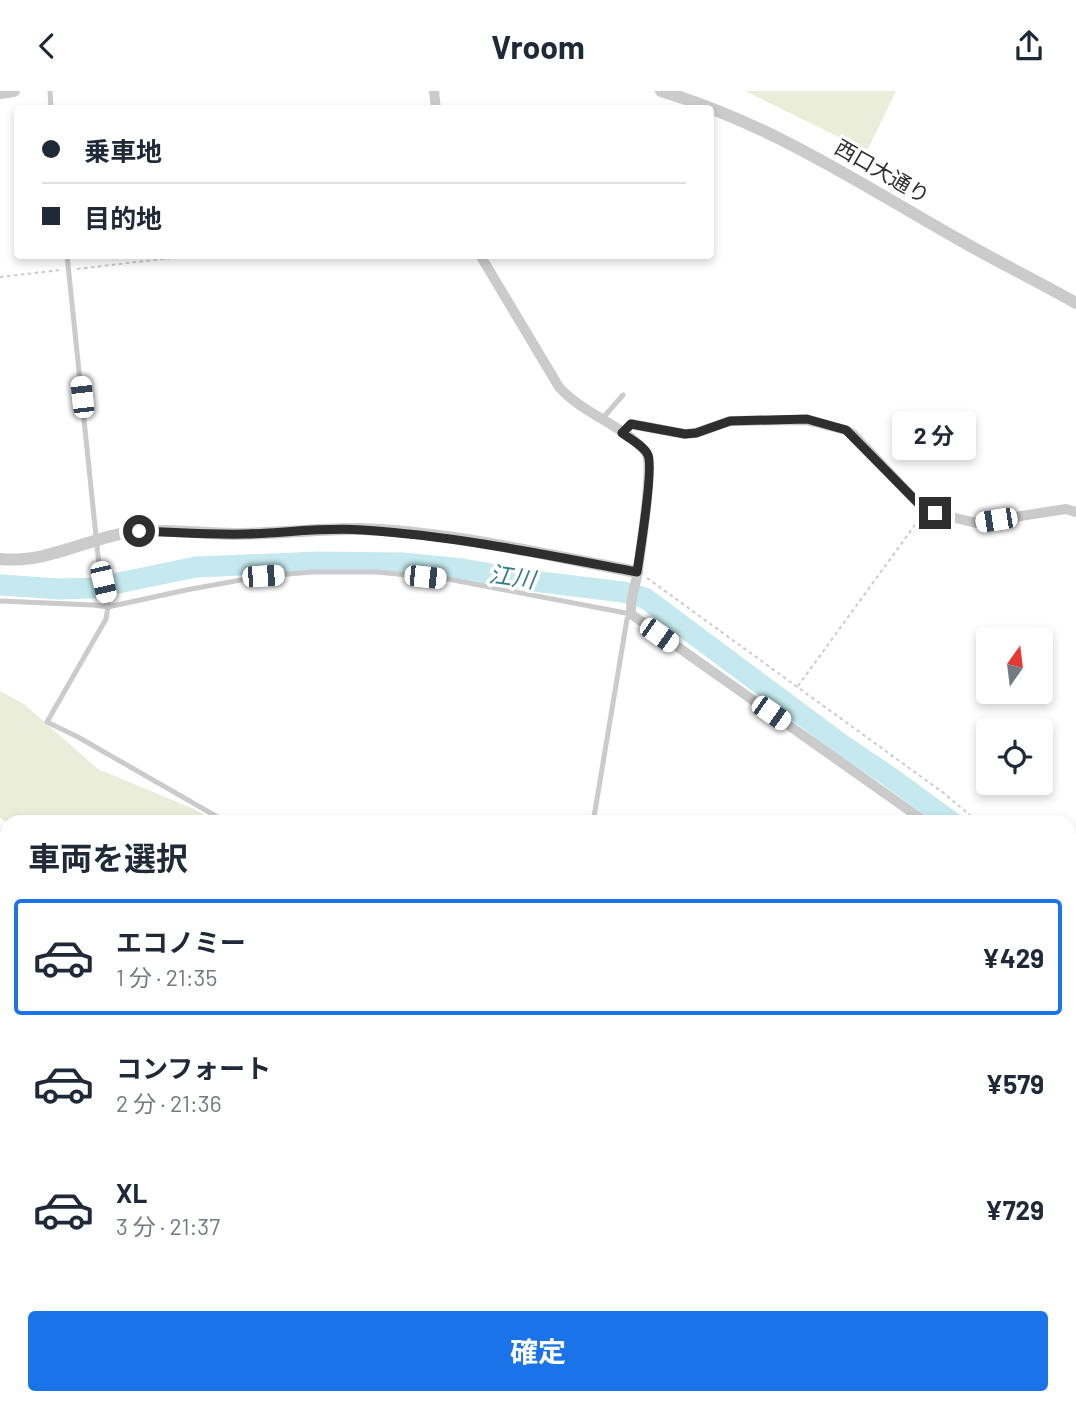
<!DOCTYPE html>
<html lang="ja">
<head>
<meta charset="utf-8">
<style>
	body { margin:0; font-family:Barlow,"Noto Sans JP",sans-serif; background:#f6f6f7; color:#1f2937; height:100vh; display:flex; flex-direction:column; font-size:26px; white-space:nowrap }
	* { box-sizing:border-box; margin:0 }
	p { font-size:23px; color:#747a83 }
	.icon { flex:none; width:38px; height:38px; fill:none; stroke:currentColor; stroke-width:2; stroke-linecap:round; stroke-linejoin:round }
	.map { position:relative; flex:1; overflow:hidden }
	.side { position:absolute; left:0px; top:724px; width:1076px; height:590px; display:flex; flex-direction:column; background:#fff; border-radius:21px 21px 0 0; box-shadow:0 4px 10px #0003 }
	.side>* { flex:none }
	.top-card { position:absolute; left:14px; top:14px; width:700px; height:154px; border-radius:7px; box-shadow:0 4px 10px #0003; display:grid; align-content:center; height:154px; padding:0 28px; background:#fff }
	.needle { width:46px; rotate:14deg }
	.fabs { position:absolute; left:976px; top:536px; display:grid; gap:14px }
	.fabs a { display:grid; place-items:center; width:77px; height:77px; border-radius:7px; background:#fff; box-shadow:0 4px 10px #0003; font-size:35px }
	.end { position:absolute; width:32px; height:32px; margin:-16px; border:9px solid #2e2e2e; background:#fff; box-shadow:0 0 0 4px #fff }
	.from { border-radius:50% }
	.bubble { position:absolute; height:49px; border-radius:7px; background:#fff; box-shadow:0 4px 10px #0003; font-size:23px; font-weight:700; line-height:49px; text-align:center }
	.car { position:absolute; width:21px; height:42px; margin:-21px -10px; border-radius:9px; box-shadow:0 0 5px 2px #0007; background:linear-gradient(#fff 24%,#345 0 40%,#fff 0 76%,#345 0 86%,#fff 0) }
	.top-card b { display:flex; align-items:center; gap:24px; height:66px; font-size:26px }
	.top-card b+b { border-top:2px solid #e0e1e3 }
	.top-card i { width:18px; height:18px; background:#1f2937 }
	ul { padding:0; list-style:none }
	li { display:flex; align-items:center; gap:21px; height:116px; margin:0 14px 10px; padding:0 14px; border:4px solid transparent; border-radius:7px }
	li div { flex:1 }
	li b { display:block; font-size:26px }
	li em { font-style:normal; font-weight:700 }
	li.active { border-color:#1a73e8 }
	li>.icon { width:63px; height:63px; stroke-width:1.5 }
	h2 { padding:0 28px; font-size:32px; line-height:84px }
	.action { display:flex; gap:14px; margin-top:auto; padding:14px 28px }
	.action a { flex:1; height:80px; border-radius:7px; background:#1a73e8; color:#fff; font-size:28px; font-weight:700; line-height:80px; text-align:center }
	header { display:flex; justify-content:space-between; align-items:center; height:91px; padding:0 28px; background:#fff; font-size:32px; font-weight:700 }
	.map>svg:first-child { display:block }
	.green { fill:#e9edda }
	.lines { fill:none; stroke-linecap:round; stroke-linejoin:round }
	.river { stroke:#c5e9ee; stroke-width:21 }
	.path { stroke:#cbcbcb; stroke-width:2; stroke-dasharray:3.5 3.5; stroke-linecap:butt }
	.service { stroke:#cbcbcb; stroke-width:5 }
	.minor { stroke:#cbcbcb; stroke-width:10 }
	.tertiary { stroke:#cbcbcb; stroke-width:12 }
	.trunk { stroke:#9e9e9e; stroke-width:18 }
	.route { stroke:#2e2e2e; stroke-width:9 }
	.labels { text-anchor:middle; stroke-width:7; stroke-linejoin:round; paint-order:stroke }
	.street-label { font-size:21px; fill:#2e2e2e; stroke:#fff }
	.water-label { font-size:23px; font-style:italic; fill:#327d89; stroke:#fff }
</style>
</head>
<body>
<header><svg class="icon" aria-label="back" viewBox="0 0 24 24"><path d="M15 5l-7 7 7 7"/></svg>Vroom<svg class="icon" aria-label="share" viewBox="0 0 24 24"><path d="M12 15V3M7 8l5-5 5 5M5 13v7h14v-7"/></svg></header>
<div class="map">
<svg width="1076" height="1314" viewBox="0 0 1076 1314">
	<rect width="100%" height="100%" fill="#fff"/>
	<!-- green -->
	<path class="green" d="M745,0H896L867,60Z
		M0,600L24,613L98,678L194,718L217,731H7L0,727Z
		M462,1307H588L586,1314H466Z"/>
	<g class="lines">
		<!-- river -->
		<path class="river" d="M0,494L60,498L94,497L196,476L319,471L403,472L463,478L533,490L623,501L645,507L841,653L890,686L953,732
			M1069,875L1076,883"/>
		<!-- path -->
		<path class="path" d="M77,178L197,164
			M0,186L61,179
			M647,487L945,703L979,732
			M798,595L920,427
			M1069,849L1076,856
			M342,1307L346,1314"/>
		<!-- service -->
		<path class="service" d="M50,0L51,18
			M67,164L99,474L108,516L106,528L47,631L78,646L228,732
			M602,328L623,304
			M0,510L93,514L108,516L186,499L263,485L312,481H377L448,488L631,523L627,528L593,732
			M1069,1196L1076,1211
			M1069,1239H1076
			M357,1314L367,1307
			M831,1314L834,1307
			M995,1314L1007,1307"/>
		<!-- minor -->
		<path class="minor" d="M434,0L436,18
			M480,164L559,296C583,323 621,333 645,360C655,371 640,461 638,481C635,495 630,509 631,523L927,732
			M623,342L631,333L685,343L696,342L730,330L806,329L846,339L853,343L909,403L922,416L935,422L976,432L1066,418L1076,421
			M1069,779L1076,773
			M1069,902L1076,909
			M0,1256L7,1258"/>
		<!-- tertiary -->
		<path class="tertiary" d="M661,0C771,33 859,92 958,148C996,170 1037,190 1076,212
			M0,2L14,0
			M0,468C50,473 92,444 140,440C172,438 204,443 236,443C277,443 317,437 359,438C452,441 546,464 637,481"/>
		<!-- trunk -->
		<path class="trunk" d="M0,894L7,906
			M105,1307L114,1314"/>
	</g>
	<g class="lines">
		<!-- route -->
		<path class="route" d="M139,440C175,441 210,444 246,443C285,442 324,436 363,439C456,445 547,464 637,481C640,461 654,377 648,364C644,355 630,348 622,342L631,333L685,343L696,342L730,330L807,328L846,339L922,416L935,422"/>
	</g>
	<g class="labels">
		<!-- street labels -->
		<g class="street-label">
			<text transform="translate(882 81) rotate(30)" y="7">西口大通り</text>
		</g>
		<!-- water labels -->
		<g class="water-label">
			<text transform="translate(512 486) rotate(8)" y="8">江川</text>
		</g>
	</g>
</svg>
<div class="fabs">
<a><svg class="needle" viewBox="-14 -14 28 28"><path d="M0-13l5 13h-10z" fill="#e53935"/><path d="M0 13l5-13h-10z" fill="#747a83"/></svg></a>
<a><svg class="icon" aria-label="locate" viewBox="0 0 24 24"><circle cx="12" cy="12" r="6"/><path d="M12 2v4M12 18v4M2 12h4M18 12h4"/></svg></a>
</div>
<i class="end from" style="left:139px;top:440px"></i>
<i class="end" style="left:935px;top:422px"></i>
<div class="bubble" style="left:892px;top:320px;width:84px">2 分</div>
<i class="car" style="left:82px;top:306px;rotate:354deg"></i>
<i class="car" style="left:996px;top:429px;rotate:261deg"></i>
<i class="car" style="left:263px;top:485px;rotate:86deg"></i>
<i class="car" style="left:425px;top:486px;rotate:96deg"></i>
<i class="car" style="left:103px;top:491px;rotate:167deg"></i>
<i class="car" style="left:659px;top:544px;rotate:125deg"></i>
<i class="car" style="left:771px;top:622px;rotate:125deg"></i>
<div class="top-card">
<b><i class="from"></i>乗車地</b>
<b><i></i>目的地</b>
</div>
<section class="side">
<h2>車両を選択</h2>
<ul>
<li class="active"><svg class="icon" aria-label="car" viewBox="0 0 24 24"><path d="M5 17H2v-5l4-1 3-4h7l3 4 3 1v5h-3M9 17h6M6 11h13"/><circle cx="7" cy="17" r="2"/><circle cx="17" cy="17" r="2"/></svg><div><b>エコノミー</b><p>1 分 · 21:35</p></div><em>¥429</em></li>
<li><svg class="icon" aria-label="car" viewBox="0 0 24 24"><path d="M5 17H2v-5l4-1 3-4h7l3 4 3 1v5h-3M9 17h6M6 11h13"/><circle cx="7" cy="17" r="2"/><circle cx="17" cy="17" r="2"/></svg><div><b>コンフォート</b><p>2 分 · 21:36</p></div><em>¥579</em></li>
<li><svg class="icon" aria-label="car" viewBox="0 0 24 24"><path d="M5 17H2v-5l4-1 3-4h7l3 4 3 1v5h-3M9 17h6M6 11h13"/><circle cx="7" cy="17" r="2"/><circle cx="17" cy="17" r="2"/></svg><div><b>XL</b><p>3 分 · 21:37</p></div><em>¥729</em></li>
</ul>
<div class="action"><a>確定</a></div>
</section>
</div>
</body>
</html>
